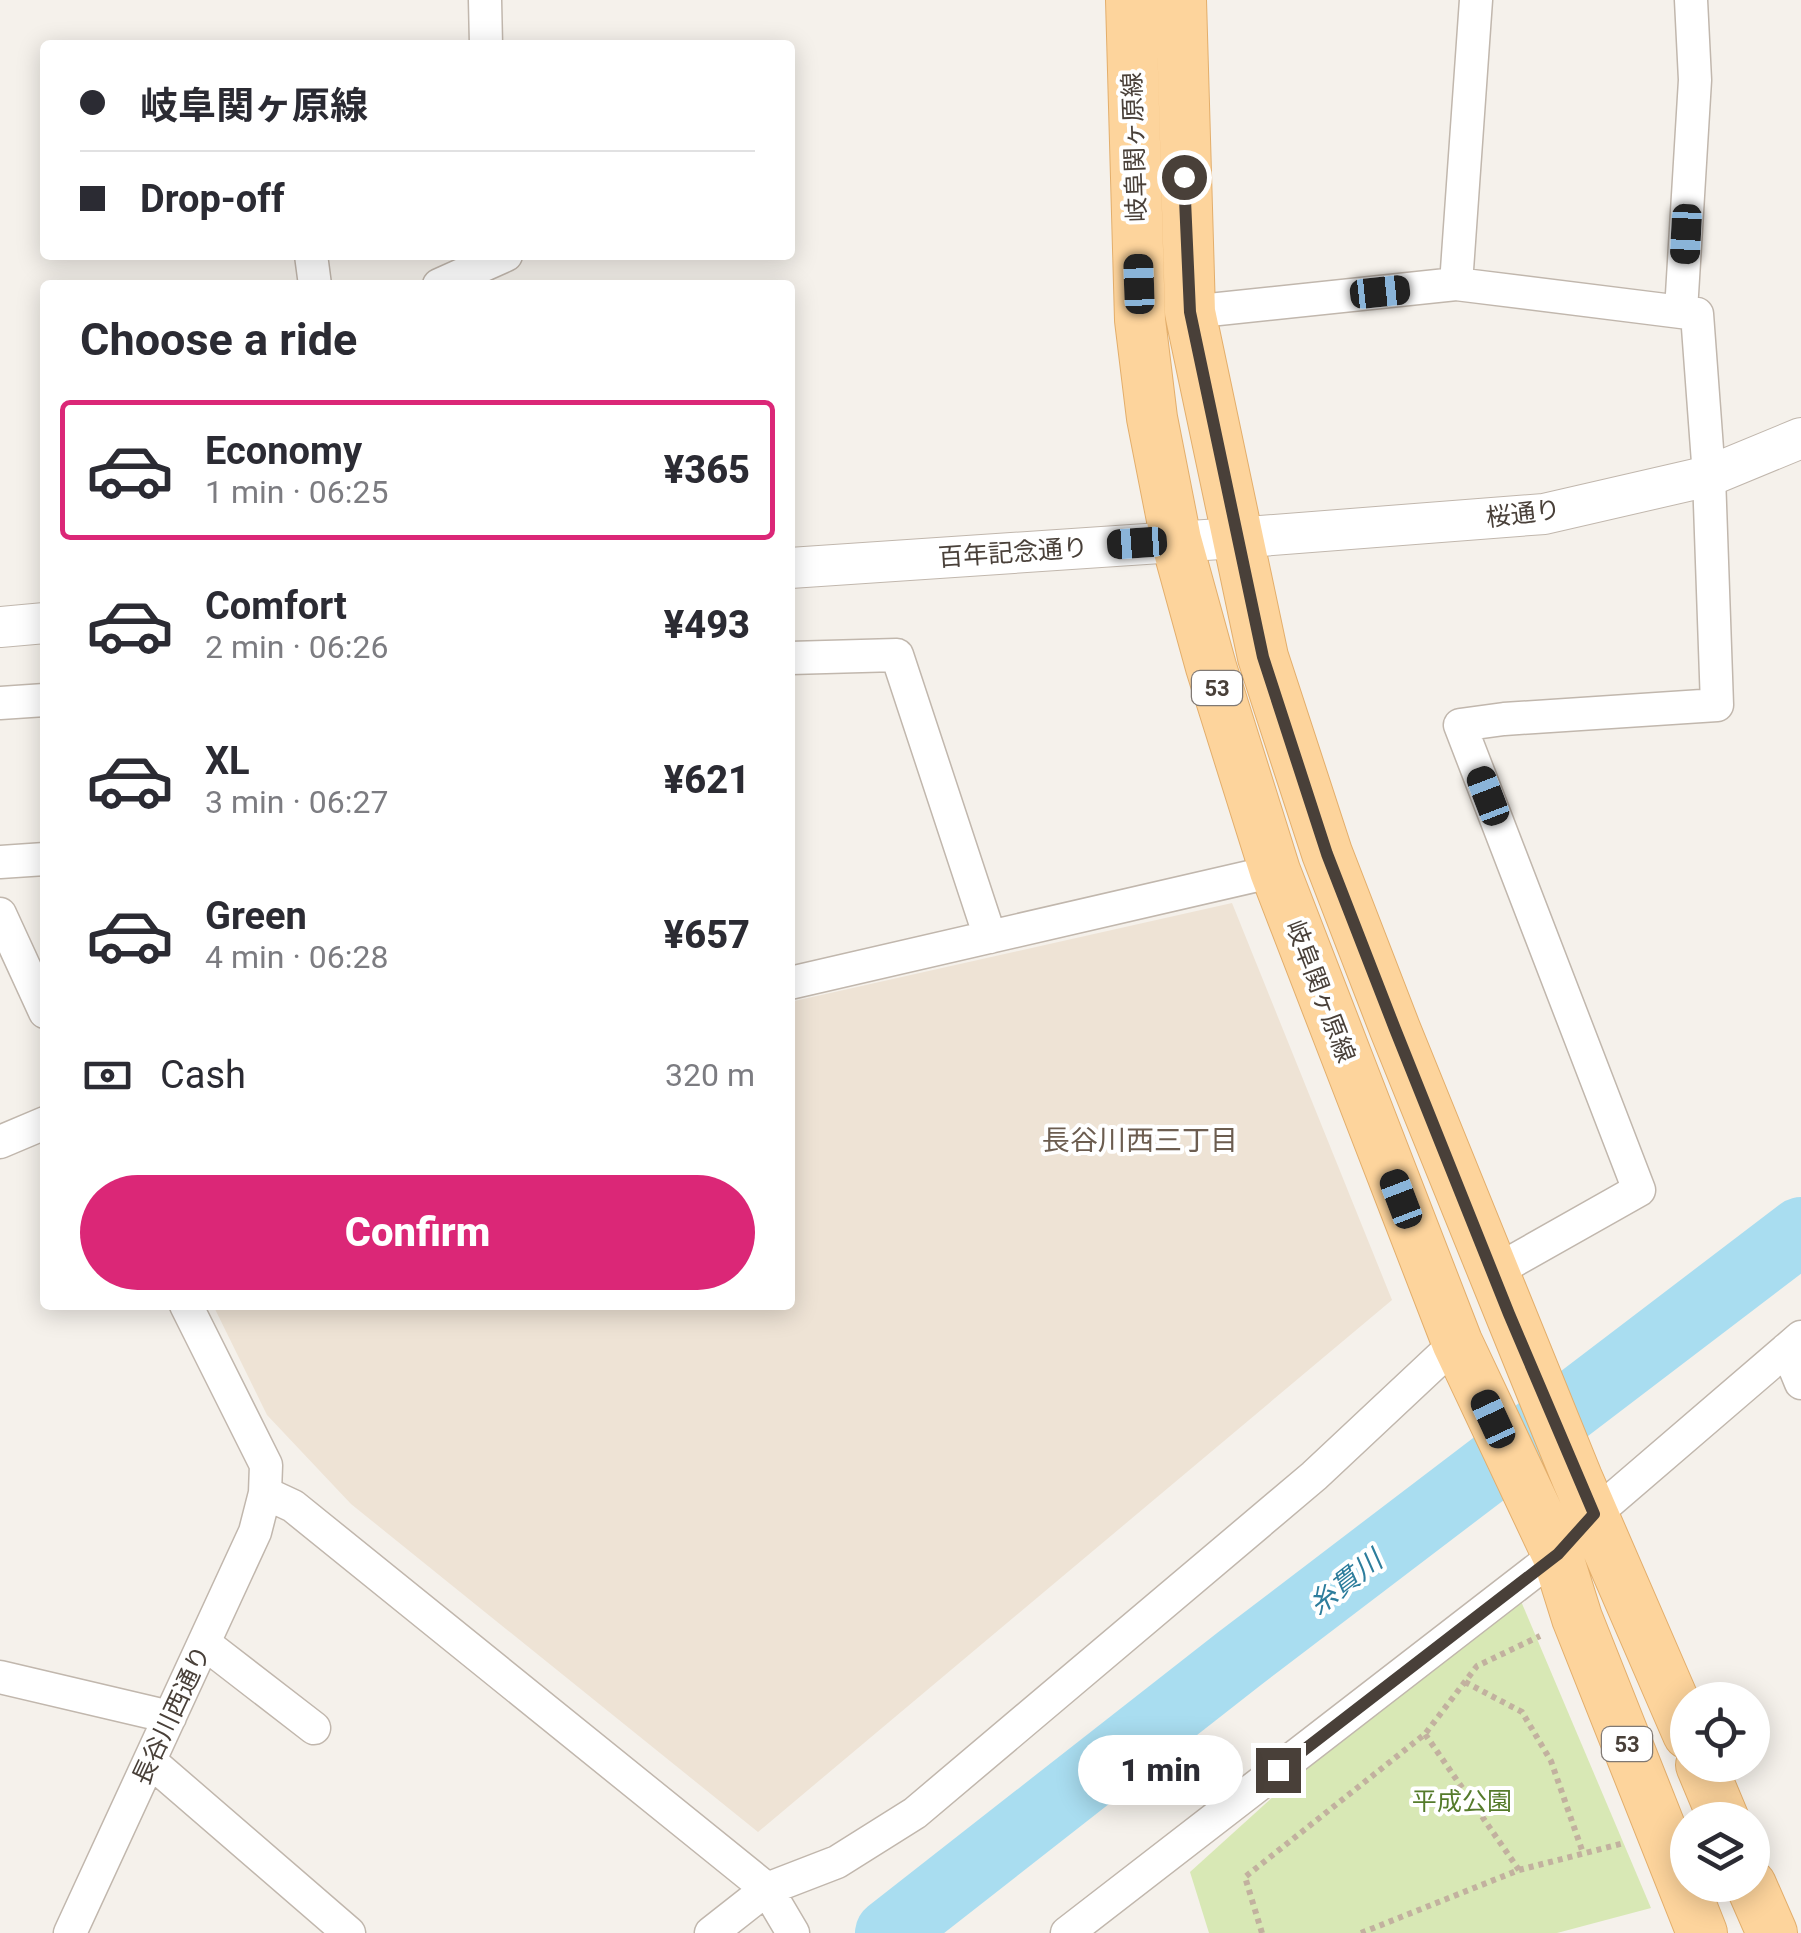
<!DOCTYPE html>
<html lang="en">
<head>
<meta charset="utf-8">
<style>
	body { margin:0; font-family:Roboto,"Noto Sans JP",sans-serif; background:#f2f2f3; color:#2b2b33; height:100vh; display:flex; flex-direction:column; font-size:38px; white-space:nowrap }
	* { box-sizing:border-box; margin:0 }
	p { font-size:32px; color:#7c7c81 }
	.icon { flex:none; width:55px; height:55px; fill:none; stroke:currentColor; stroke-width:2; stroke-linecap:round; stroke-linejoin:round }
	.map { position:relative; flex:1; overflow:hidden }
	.details { position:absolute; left:40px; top:280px; width:755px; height:1030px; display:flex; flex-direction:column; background:#fff; border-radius:10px; box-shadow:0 5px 25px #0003 }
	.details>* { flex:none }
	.top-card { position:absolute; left:40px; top:40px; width:755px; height:220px; border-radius:10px; box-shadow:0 5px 25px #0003; display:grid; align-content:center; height:220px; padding:0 40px; background:#fff }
	.buttons { position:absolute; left:1670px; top:1682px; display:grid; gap:20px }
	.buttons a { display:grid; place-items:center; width:100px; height:100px; border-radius:50%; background:#fff; box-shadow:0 5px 25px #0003; font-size:50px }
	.end { position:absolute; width:45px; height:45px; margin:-22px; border:12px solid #494039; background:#fff; box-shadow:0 0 0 5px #fff }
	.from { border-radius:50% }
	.bubble { position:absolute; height:70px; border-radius:35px; background:#fff; box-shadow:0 5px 25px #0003; font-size:32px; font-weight:800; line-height:70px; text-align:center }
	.car { position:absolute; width:30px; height:60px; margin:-30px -15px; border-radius:12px; box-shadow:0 0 8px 2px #0007; background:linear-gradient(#222 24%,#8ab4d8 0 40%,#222 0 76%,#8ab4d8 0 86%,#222 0) }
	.top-card b { display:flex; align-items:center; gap:35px; height:95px; font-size:38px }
	.top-card b+b { border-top:2px solid #e1e1e2 }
	.top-card i { width:25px; height:25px; background:#2b2b33 }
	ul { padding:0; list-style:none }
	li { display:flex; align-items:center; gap:30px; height:140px; margin:0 20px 15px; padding:0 20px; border:5px solid transparent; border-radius:10px }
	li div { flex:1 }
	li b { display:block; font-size:38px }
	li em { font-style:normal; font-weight:800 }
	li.selected { border-color:#db2777 }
	li>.icon { width:90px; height:90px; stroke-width:1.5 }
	h2 { padding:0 40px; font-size:45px; line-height:120px }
	.pay { display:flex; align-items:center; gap:25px; height:110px; padding:0 40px; font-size:38px }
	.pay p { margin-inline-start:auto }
	.primary-button { display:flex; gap:20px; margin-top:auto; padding:20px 40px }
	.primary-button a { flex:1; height:115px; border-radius:60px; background:#db2777; color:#fff; font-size:40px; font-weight:800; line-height:115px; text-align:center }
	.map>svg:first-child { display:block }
	.education { fill:#eee3d5 }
	.green { fill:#d8e8b5 }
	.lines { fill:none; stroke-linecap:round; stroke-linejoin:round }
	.river { stroke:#a9ddf0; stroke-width:68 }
	.minor-casing { stroke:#c1b7ad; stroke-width:35 }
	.tertiary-casing { stroke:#c1b7ad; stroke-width:42 }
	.primary-casing { stroke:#e3ae6b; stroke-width:52 }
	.path { stroke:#c2b19f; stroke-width:6; stroke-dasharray:5 5; stroke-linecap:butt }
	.minor { stroke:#fff; stroke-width:32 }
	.tertiary { stroke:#fff; stroke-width:40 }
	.primary { stroke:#fdd49c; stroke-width:50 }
	.route { stroke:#494039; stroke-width:12 }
	.labels { text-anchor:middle; stroke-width:8; stroke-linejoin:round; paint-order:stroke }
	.shield { fill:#fff; stroke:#807974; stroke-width:2.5 }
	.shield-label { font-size:22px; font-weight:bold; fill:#494039 }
	.street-label { font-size:25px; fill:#494039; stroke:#fff }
	.park-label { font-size:25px; fill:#557b2b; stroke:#fff }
	.neighbourhood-label { font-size:28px; fill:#6c5d50; stroke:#fff }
	.water-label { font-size:28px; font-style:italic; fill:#2d7d9c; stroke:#fff }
</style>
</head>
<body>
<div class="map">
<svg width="1801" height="1933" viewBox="0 0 1801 1933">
	<rect width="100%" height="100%" fill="#f5f1eb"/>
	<!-- education -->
	<path class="education" d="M1232,903L1392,1300L758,1832L351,1504L267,1415L213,1305H790V1002Z"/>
	<!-- green -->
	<path class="green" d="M1512,1580L1651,1908L1557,1933H1209L1190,1872Z"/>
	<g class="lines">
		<!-- river -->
		<path class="river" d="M889,1933L1239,1659L1801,1231"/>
		<!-- minor casing -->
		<g class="minor-casing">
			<path id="minor" d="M485,0L486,45
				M311,255L315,285
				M1456,284L1476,0
				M439,285L506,255
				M1681,311L1695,80L1691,0
				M1190,312L1456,284L1697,314L1709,476L1717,705L1504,719L1460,725L1639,1190L1492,1273
				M790,658L897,655L990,937
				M0,703L45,700
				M0,862L45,859
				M0,914L45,1012
				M790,983L1275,871
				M0,1142L45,1123
				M186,1305L266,1465L265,1493L293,1506L767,1889L793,1933
				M1787,1349L1801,1383
				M204,1643L314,1728
				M0,1677L170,1717
				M150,1761L349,1933
				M70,1933L255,1532L265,1493
				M711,1933L767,1889L837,1862L915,1813L1314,1476L1457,1342
				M1067,1933L1557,1554L1595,1514L1801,1337"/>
		</g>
		<!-- tertiary casing -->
		<g class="tertiary-casing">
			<path id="tertiary" d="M790,568L1235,538L1544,514L1709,476L1801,438
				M0,627L45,623"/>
		</g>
		<!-- primary casing -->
		<g class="primary-casing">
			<path id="primary" d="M1131,0L1140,320L1152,418L1176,540L1211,667L1275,871L1346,1055L1457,1342L1557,1554L1577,1618L1702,1933
				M1181,0L1190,312L1263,657L1327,853L1395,1029L1577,1478L1688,1734
				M1701,1765L1724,1820
				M1751,1885L1772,1933"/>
		</g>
		<!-- path -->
		<path class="path" d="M1465,1682L1522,1712L1551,1761L1583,1853
			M1519,1870L1624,1843
			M1262,1933L1245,1877L1425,1734L1477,1666L1540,1636
			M1361,1933L1519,1870L1425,1734"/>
		<!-- minor -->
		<use href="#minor" class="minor"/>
		<!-- tertiary -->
		<use href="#tertiary" class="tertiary"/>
		<!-- primary -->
		<use href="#primary" class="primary"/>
	</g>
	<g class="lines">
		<!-- route -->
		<path class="route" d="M1184,177L1190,312L1263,657L1327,854L1395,1029L1509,1314L1594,1514L1558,1554L1278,1770"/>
	</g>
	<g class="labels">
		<!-- shield labels -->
		<g class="shield">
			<rect x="1192" y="671" width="50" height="34" rx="8"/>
			<rect x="1602" y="1727" width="50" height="34" rx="8"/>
		</g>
		<g class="shield-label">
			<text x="1217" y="696">53</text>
			<text x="1627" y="1752">53</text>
		</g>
		<!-- street labels -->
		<g class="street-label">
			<text transform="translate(1134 147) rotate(-92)" y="9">岐阜関ヶ原線</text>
			<text transform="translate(1523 513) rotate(-7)" y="9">桜通り</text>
			<text transform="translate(1013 552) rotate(-4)" y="9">百年記念通り</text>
			<text transform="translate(1321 991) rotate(69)" y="9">岐阜関ヶ原線</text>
			<text transform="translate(171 1715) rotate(-65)" y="9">長谷川西通り</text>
		</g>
		<!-- park labels -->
		<g class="park-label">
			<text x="1462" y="1810">平成公園</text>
		</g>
		<!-- neighbourhood labels -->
		<g class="neighbourhood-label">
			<text x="1140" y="1150">長谷川西三丁目</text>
		</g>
		<!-- water labels -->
		<g class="water-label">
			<text transform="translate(1345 1582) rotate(-38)" y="10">糸貫川</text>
		</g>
	</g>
</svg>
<div class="buttons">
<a><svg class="icon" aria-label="locate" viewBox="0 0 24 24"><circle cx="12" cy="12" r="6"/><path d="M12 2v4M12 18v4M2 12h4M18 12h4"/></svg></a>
<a><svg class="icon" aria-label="layers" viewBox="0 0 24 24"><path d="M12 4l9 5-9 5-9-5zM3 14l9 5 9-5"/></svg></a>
</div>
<i class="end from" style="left:1184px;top:177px"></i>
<i class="end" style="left:1278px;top:1770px"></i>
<div class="bubble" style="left:1078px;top:1735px;width:165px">1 min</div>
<i class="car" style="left:1686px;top:234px;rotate:183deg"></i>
<i class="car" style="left:1139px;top:284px;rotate:358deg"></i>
<i class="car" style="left:1380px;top:292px;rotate:84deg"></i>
<i class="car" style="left:1137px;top:543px;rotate:266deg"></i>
<i class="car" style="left:1488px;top:796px;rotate:339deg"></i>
<i class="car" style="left:1401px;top:1199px;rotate:339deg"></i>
<i class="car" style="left:1493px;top:1419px;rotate:335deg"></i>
<div class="top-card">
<b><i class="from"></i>岐阜関ヶ原線</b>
<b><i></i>Drop-off</b>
</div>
<section class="details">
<h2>Choose a ride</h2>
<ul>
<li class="selected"><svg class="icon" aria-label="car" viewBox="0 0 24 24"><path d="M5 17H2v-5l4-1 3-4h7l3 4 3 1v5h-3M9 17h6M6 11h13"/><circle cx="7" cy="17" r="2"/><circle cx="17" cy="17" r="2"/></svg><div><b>Economy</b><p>1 min · 06:25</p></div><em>¥365</em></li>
<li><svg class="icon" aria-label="car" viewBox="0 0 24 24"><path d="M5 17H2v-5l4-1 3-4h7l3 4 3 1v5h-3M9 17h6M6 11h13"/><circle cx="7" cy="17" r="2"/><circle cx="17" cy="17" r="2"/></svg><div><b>Comfort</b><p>2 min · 06:26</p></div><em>¥493</em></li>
<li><svg class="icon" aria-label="car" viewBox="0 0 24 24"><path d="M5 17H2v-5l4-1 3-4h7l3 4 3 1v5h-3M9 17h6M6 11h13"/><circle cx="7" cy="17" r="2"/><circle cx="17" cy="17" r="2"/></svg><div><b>XL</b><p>3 min · 06:27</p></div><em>¥621</em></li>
<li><svg class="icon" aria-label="car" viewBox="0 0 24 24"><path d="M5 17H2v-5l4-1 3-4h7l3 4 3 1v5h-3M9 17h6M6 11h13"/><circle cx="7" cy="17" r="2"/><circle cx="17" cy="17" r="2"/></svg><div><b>Green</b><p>4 min · 06:28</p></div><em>¥657</em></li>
</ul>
<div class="pay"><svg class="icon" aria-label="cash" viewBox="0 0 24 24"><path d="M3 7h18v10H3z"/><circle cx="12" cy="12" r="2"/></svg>Cash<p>320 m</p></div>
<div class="primary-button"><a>Confirm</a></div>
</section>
</div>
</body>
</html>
